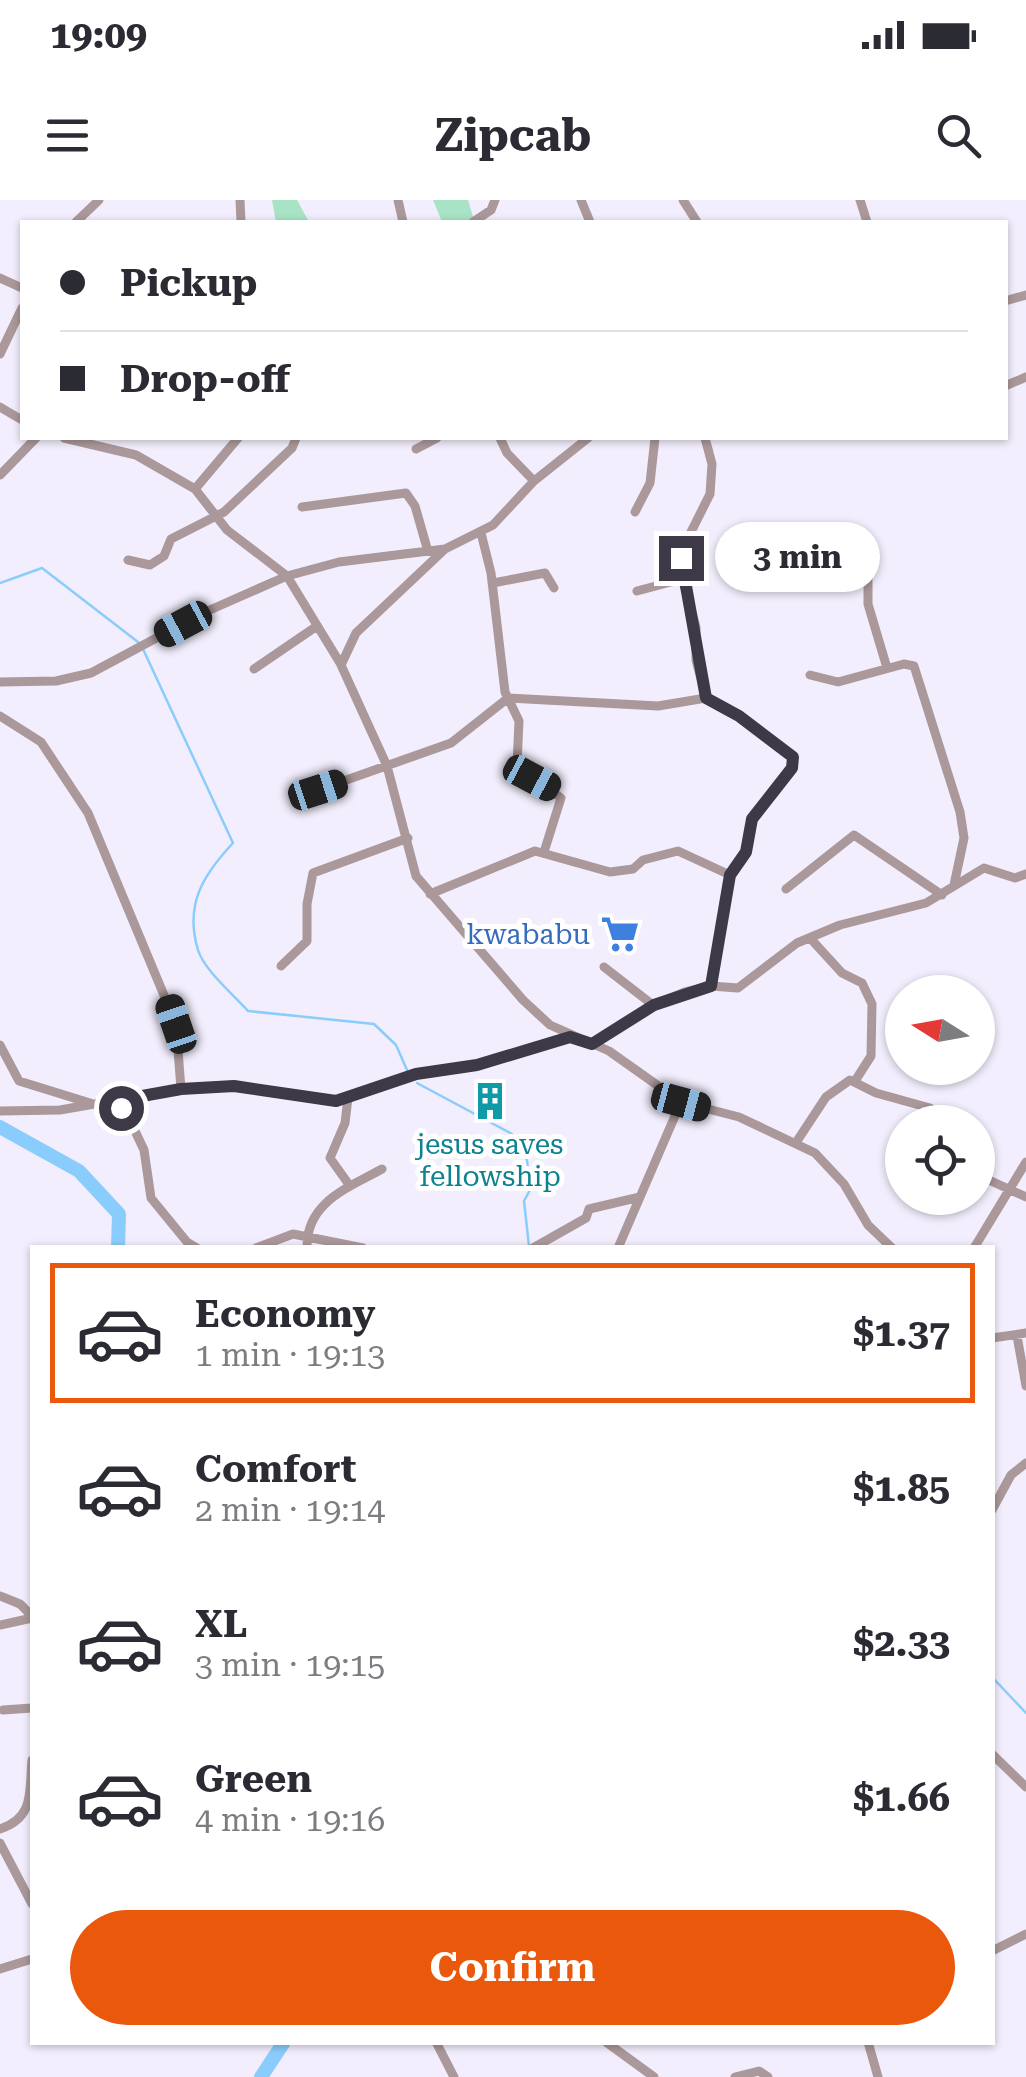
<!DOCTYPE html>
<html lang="en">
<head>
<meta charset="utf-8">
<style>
	body { margin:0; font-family:"Roboto Serif",serif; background:#f2f2f3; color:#2b2b33; height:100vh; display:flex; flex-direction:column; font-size:38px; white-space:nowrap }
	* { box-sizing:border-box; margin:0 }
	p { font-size:32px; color:#7c7c81 }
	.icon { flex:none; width:55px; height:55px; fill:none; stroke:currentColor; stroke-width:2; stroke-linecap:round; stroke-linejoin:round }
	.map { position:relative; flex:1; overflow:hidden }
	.drawer { position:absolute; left:30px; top:1045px; width:965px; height:800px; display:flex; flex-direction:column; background:#fff; border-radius:0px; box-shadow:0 2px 8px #0004 }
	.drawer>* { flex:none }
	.hud { position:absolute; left:20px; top:20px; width:988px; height:220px; border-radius:0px; box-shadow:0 2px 8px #0004; display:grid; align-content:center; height:220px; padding:0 40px; background:#fff }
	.needle { width:65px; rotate:281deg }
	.tools { position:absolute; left:885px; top:775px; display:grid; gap:20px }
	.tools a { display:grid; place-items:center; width:110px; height:110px; border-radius:50%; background:#fff; box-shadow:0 2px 8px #0004; font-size:50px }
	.end { position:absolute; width:45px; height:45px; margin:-22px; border:12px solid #3d3947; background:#fff; box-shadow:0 0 0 5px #fff }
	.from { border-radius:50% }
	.bubble { position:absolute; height:70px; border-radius:35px; background:#fff; box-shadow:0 2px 8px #0004; font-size:32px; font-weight:700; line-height:70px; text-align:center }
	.car { position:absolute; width:30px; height:60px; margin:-30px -15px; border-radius:12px; box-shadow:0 0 8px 2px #0007; background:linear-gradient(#222 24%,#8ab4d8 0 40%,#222 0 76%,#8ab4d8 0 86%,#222 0) }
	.hud b { display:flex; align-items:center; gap:35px; height:95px; font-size:38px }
	.hud b+b { border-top:2px solid #e1e1e2 }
	.hud i { width:25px; height:25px; background:#2b2b33 }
	ul { padding:18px 0 0; list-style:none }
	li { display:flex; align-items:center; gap:30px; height:140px; margin:0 20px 15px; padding:0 20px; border:5px solid transparent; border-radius:0px }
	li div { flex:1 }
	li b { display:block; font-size:38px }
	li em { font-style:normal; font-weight:700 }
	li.on { border-color:#ea580c }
	li>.icon { width:90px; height:90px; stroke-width:1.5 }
	.button { display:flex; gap:20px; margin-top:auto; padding:20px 40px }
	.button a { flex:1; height:115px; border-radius:60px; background:#ea580c; color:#fff; font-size:40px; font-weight:700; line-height:115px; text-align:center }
	.status { display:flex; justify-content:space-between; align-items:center; height:70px; padding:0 50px; background:#fff; direction:ltr }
	.status svg { height:28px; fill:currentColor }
	header { display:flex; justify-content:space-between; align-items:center; height:130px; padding:0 40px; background:#fff; font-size:45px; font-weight:700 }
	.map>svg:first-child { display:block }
	.green { fill:#a8e3c5 }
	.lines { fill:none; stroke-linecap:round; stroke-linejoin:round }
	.stream { stroke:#8acdfc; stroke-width:2.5 }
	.river { stroke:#8acdfc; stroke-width:14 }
	.street { stroke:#ab989a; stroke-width:9 }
	.route { stroke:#3d3947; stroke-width:12 }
	.labels { text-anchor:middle; stroke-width:10; stroke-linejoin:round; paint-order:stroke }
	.shop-label { font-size:28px; fill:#366cbe; stroke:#fff; text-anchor:end }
	.culture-label { font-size:28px; fill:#0d838f; stroke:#fff }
</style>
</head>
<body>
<div class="status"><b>19:09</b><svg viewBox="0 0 49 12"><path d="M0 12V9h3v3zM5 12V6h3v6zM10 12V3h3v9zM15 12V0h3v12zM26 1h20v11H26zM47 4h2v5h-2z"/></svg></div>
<header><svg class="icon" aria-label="menu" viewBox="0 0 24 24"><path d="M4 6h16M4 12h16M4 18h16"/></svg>Zipcab<svg class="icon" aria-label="search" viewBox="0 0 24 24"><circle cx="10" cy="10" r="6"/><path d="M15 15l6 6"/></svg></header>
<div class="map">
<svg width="1026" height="1877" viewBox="0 0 1026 1877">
	<rect width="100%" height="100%" fill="#f2eefd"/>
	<!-- green -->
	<path class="green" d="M272,0H297L309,22H276Z
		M433,0H468L474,20L442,22Z"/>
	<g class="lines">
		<!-- stream -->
		<path class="stream" d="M0,383L42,368L138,442
			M143,449L233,643C204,674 184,704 198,750C204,770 234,795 248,811L374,824L396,845L407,870
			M417,883L512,934L527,960L530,990L524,1001L529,1046
			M992,1477L1026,1513"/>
		<!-- river -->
		<path class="river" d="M0,927L79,971L119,1014L118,1048
			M261,1877L284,1842"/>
		<!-- street -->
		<path class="street" d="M240,0L241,22
			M398,0L403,22
			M581,0L590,22
			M683,0L697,22
			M860,0L867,22
			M76,22L99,0
			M473,22L491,10L495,0
			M0,78L22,88
			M1005,101L1026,95
			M0,154L22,108
			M1005,186L1026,177
			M0,207L22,220
			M64,238L136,255L195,289L227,330L287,376L340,463
			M500,238L507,253L534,281
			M588,238L534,281L493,325L445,349L356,433L341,465L387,566L416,676L523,800L550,825L609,851L681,902L739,917L815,953L844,984L868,1025L892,1048
			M705,238L712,264L710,294L689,336L680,371L696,427V460L706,498L739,515L793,557L792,568L752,619L746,651L730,675L711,786
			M416,249L437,238
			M0,275L36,238
			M195,289L238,238
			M302,307L406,293L415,306L427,348
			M635,312L650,283L655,238
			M481,333L491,373L505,492L519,521L517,565L561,598L544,652
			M868,351V404L887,468
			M128,360L150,365L164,356L171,339L224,312L292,248L296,238
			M493,383L545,373L554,388
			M637,391L682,379
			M254,469L317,426
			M810,475L838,482L904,464L914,466L960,612L964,638L954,685
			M0,482L56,481L91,473L203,413L287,376L339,362L445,349
			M0,516L41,542L88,613L176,824L181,889
			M318,590L451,543L508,498L658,506L706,498
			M786,689L854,635L942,695
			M430,694L535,651L610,672L633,669L643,660L678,651L730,675
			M810,738L842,773L862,783L872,804L871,856L855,881
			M281,766L307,741V704L313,673L408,638
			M604,767L653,805
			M592,844L653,805L685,792L711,786L738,788L797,743L840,725L926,703L984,668L1015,678L1026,674
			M0,845L19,881L90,903
			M348,898L345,923L330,958L350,986
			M120,899L144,950L151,998L187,1042L197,1048
			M0,911L60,910L181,889L233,886L336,901L417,874L477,865L570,837
			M797,941L826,897L850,880L876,893L930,908L928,922
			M978,975L1026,997
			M256,1048L293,1034L363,1048
			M307,1048C306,1002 348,988 382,969
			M533,1048L586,1018L589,1009L640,997
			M618,1048L681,902
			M974,1048L1026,962
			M1017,1136L1026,1186
			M992,1138L1026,1133
			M992,1310L1011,1275L1026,1263
			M0,1396L20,1404L32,1416
			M0,1425L32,1418
			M3,1510L32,1508
			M992,1554L1026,1587
			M0,1629C35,1617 29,1592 32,1560
			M0,1643L32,1704
			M992,1751L1026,1734
			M0,1769L32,1759
			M436,1842L454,1877
			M606,1842L654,1877
			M868,1842L878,1877
			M735,1877L759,1871L768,1877"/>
	</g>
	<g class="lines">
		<!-- route -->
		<path class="route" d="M121,908L120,900L181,889L234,886L336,901L416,874L477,865L570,837L592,844L654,805L711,786L730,675L746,652L752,619L792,568L793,557L739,516L706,498L681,358"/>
	</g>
	<!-- icons -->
	<defs>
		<g id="supermarket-bare" transform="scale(3)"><path d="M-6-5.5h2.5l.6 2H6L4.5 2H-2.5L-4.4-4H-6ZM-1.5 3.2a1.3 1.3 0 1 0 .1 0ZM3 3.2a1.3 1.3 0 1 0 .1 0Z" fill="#3f7fe0" stroke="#fff" stroke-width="2.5" paint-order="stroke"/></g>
		<g id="building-bare" transform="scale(3)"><path d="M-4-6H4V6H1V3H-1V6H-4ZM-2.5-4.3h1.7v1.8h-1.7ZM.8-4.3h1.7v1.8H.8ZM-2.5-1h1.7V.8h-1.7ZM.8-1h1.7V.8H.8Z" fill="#0f9aa8" stroke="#fff" stroke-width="2.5" paint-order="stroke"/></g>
	</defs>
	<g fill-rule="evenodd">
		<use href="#supermarket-bare" x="620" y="734"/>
		<use href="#building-bare" x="490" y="901"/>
	</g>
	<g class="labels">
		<!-- shop labels -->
		<g class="shop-label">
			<text x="590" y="744">kwababu</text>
		</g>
		<!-- culture labels -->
		<g class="culture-label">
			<text x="490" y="954">jesus saves<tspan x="490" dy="32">fellowship</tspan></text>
		</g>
	</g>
</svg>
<div class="tools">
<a><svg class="needle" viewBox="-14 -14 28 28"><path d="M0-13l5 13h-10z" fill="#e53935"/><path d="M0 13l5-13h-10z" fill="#7c7c81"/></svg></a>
<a><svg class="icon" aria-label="locate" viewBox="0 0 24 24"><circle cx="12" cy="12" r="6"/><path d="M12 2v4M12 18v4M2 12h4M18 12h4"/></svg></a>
</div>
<i class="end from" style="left:121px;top:908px"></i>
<i class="end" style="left:681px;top:358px"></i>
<div class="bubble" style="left:715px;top:322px;width:165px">3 min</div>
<i class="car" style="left:183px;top:424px;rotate:242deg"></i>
<i class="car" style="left:532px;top:578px;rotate:118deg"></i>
<i class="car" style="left:318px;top:590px;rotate:72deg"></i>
<i class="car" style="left:176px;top:824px;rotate:341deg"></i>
<i class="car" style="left:681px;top:902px;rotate:105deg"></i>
<div class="hud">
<b><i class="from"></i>Pickup</b>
<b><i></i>Drop-off</b>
</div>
<section class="drawer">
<ul>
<li class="on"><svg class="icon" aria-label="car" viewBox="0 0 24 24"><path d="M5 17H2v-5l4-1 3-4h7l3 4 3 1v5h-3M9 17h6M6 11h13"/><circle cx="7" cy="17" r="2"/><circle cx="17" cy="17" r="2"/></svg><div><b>Economy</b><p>1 min · 19:13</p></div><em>$1.37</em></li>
<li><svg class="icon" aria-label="car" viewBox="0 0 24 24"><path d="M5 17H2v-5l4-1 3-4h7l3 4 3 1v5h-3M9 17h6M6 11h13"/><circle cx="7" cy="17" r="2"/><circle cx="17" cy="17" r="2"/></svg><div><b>Comfort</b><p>2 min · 19:14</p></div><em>$1.85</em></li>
<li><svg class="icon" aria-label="car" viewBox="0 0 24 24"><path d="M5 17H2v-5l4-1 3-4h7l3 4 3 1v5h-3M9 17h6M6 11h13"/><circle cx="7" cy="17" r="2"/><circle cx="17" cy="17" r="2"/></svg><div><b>XL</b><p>3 min · 19:15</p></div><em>$2.33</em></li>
<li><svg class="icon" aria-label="car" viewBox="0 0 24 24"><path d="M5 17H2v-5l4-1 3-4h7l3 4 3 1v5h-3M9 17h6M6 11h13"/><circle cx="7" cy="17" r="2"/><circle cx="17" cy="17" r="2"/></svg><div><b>Green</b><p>4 min · 19:16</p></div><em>$1.66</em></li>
</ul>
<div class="button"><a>Confirm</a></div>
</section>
</div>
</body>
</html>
